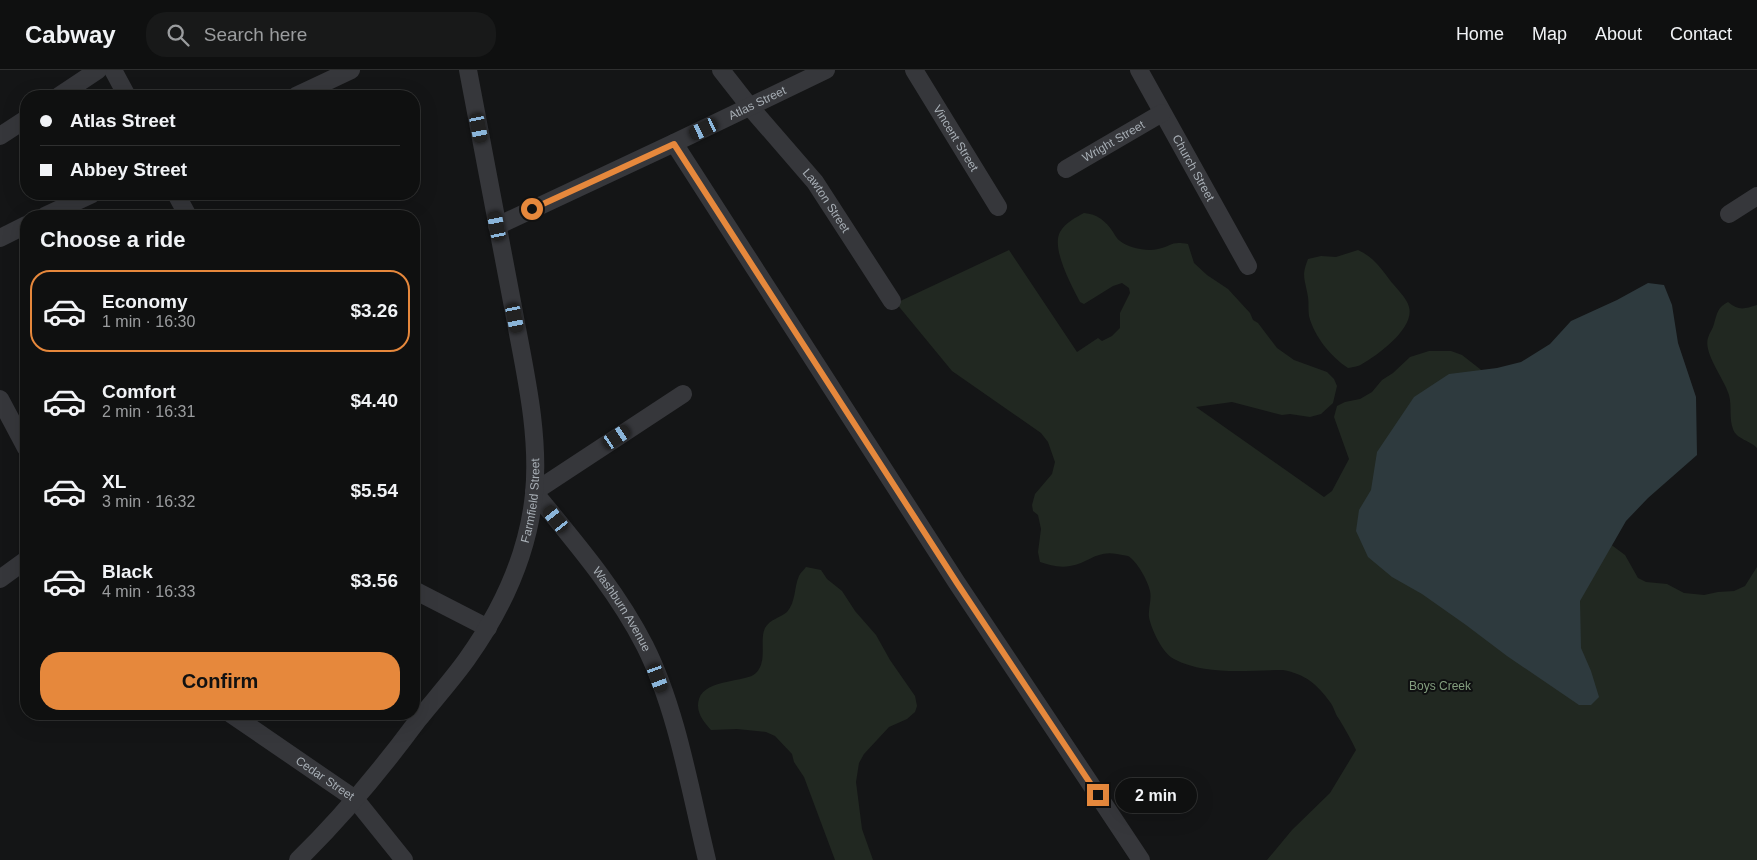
<!DOCTYPE html>
<html lang="en">
<head>
<meta charset="utf-8">
<style>
	body { margin:0; font-family:Helvetica,sans-serif; background:#181919; color:#f1f3f6; height:100vh; display:flex; flex-direction:column; font-size:19px; white-space:nowrap }
	* { box-sizing:border-box; margin:0 }
	p { font-size:16px; color:#9b9d9f }
	.icon { flex:none; width:28px; height:28px; fill:none; stroke:currentColor; stroke-width:2; stroke-linecap:round; stroke-linejoin:round }
	.map { position:relative; flex:1; overflow:hidden }
	.side { position:absolute; left:20px; top:140px; width:400px; height:510px; display:flex; flex-direction:column; background:#0f1010; border-radius:20px; box-shadow:0 5px 20px #0002,0 0 0 1px #2f3030 }
	.side>* { flex:none }
	.hud { position:absolute; left:20px; top:20px; width:400px; height:110px; border-radius:20px; box-shadow:0 5px 20px #0002,0 0 0 1px #2f3030; display:grid; align-content:center; height:110px; padding:0 20px; background:#0f1010 }
	.end { position:absolute; width:22px; height:22px; margin:-11px; border:6px solid #e6883c; background:#111; box-shadow:0 0 0 2px #111 }
	.from { border-radius:50% }
	.bubble { position:absolute; height:35px; border-radius:18px; background:#0f1010; box-shadow:0 5px 20px #0002,0 0 0 1px #2f3030; font-size:16px; font-weight:600; line-height:35px; text-align:center }
	.car { position:absolute; width:15px; height:30px; margin:-15px -8px; border-radius:6px; box-shadow:0 0 4px 1px #0007; background:linear-gradient(#222 24%,#8ab4d8 0 40%,#222 0 76%,#8ab4d8 0 86%,#222 0) }
	.hud b { display:flex; align-items:center; gap:18px; height:48px; font-size:19px }
	.hud b+b { border-top:1px solid #2f3030 }
	.hud i { width:12px; height:12px; background:#f1f3f6 }
	ul { padding:0; list-style:none }
	li { display:flex; align-items:center; gap:15px; height:82px; margin:0 10px 8px; padding:0 10px; border:2px solid transparent; border-radius:20px }
	li div { flex:1 }
	li b { display:block; font-size:19px }
	li em { font-style:normal; font-weight:600 }
	li.current { border-color:#e6883c }
	li>.icon { width:45px; height:45px; stroke-width:1.5 }
	h2 { padding:0 20px; font-size:22px; line-height:60px }
	.primary-button { display:flex; gap:10px; margin-top:auto; padding:10px 20px }
	.primary-button a { flex:1; height:58px; border-radius:20px; background:#e6883c; color:#111; font-size:20px; font-weight:600; line-height:58px; text-align:center }
	header { display:flex; align-items:center; gap:30px; box-sizing:border-box; height:70px; padding:0 25px; background:#0f1010; border-bottom:1px solid #2f3030 }
	header strong { font-size:24px }
	nav { display:flex; gap:28px; margin-inline-start:auto; font-size:18px }
	.search { width:350px; height:45px; background:#181919; display:flex; align-items:center; gap:12px; box-sizing:border-box; padding:0 18px; border-radius:20px; color:#9b9d9f; font-size:19px }
	.map>svg:first-child { display:block }
	.green { fill:#212821 }
	.water { fill:#2e3a3e }
	.lines { fill:none; stroke-linecap:round; stroke-linejoin:round }
	.street { stroke:#36373b; stroke-width:18 }
	.route { stroke:#e6883c; stroke-width:6 }
	.labels { text-anchor:middle; stroke-width:4; stroke-linejoin:round; paint-order:stroke }
	.street-label { font-size:12px; fill:#a7aeb5; stroke:#0f1011 }
	.park-label { font-size:12px; fill:#849f7f; stroke:#0f1011 }
</style>
</head>
<body>
<header>
<strong>Cabway</strong>
<div class="search"><svg class="icon" aria-label="search" viewBox="0 0 24 24"><circle cx="10" cy="10" r="6"/><path d="M15 15l6 6"/></svg>Search here</div>
<nav><a>Home</a><a>Map</a><a>About</a><a>Contact</a></nav>
</header>
<div class="map">
<svg width="1757" height="790" viewBox="0 0 1757 790">
	<rect width="100%" height="100%" fill="#141516"/>
	<!-- green -->
	<path class="green" d="M1084,143C1097,144 1106,151 1113,162C1115,165 1117,169 1120,171C1129,178 1147,182 1158,179C1173,176 1170,171 1188,174L1194,193L1207,205L1228,219L1250,243L1253,250L1258,253L1277,278L1294,290L1327,302L1334,309L1337,316L1333,333L1321,344L1310,347L1290,344L1282,345L1232,332L1196,337L1324,427L1332,421L1349,389L1334,347L1337,336L1345,332L1360,329L1372,322L1382,310L1393,303L1410,287L1429,281H1451L1462,285L1480,299L1500,321L1590,459L1625,485L1638,508L1646,512L1667,514L1684,523L1704,525L1718,522L1734,521L1745,516L1757,497V790H1267L1292,760L1330,723L1356,680C1351,669 1345,659 1339,649C1335,644 1334,637 1330,632C1317,614 1305,604 1283,600C1248,600 1206,606 1174,589C1163,584 1151,559 1149,547C1148,539 1152,529 1150,521C1148,511 1137,491 1128,486C1125,485 1120,485 1117,484C1096,480 1089,493 1070,496C1059,498 1050,495 1040,492L1038,482L1041,459L1038,445L1033,441L1032,435L1035,424L1052,404L1055,392L1048,372L1041,363L952,301L896,233L1009,180L1077,282L1098,268L1102,271L1112,266L1120,258V243L1130,223L1129,218L1122,213L1113,216L1084,234L1080,232C1072,216 1051,179 1060,162C1066,152 1075,148 1084,143Z
		M1358,180C1373,187 1380,197 1389,209C1395,217 1407,228 1409,237C1415,258 1378,285 1362,294C1358,297 1352,297 1348,298C1331,287 1314,266 1309,246C1308,240 1309,233 1308,227C1305,208 1301,207 1308,189L1321,186L1336,187Z
		M1728,232C1739,241 1744,239 1757,235V378C1751,371 1736,369 1733,359C1729,349 1732,336 1729,325C1725,310 1703,283 1708,268C1709,263 1713,259 1714,254C1717,243 1718,237 1728,232Z
		M806,497L821,500L827,509L842,521L855,541L876,565L890,590L915,626L917,636L915,642L907,649L889,657L864,684L859,693L856,712L862,759L873,790H835L804,707L794,692L792,684L775,666L766,662L737,659L711,660C704,652 695,642 699,629C706,608 746,613 756,603C768,591 759,570 765,558C770,549 780,548 787,542C796,532 794,517 799,506C800,503 804,500 806,497Z"/>
	<!-- water -->
	<path class="water" d="M1648,213L1664,215L1672,235L1678,273L1696,327L1697,385L1648,428L1626,451L1580,531L1581,578L1591,601L1599,627L1591,635H1579L1507,586L1466,555L1422,524L1392,507L1368,487L1356,461L1359,440L1371,420L1377,382L1414,327L1449,304L1497,298L1521,292L1550,274L1571,251L1617,230Z"/>
	<g class="lines">
		<!-- street -->
		<g class="street">
			<path d="M113,0L127,26"/>
			<path id="s1" d="M721,0L750,37L815,112L892,231"/>
			<path id="s2" d="M914,0L998,137"/>
			<path id="s3" d="M1139,0L1248,196"/>
			<path d="M59,26L98,0"/>
			<path d="M296,26L351,0"/>
			<path d="M0,66L26,49"/>
			<path d="M674,73L957,513L1141,790"/>
			<path id="s4" d="M1066,99L1162,43"/>
			<path d="M176,124L188,146"/>
			<path d="M1729,144L1757,126"/>
			<path d="M45,146L92,124"/>
			<path id="s5" d="M497,156L674,73L826,0"/>
			<path d="M0,168L26,155"/>
			<path id="s6" d="M683,324L534,422C574,471 616,519 645,576C677,640 690,720 707,790"/>
			<path d="M0,329L26,378"/>
			<path d="M0,509L26,490"/>
			<path d="M414,520L488,558"/>
			<path id="s7" d="M231,644L355,729L404,790"/>
			<path id="s8" d="M298,790C342,747 381,700 418,650C434,630 452,610 467,589C502,540 528,483 534,424C540,362 524,298 513,237C498,158 483,79 468,0"/>
		</g>
	</g>
	<g class="lines">
		<!-- route -->
		<path class="route" d="M532,139L674,74L957,513L1098,725"/>
	</g>
	<g class="labels">
		<!-- street labels -->
		<g class="street-label">
			<text dy="4" stroke="none"><textPath href="#s5" startOffset="288">Atlas Street</textPath></text>
			<text dy="4" stroke="none"><textPath href="#s2" startOffset="80">Vincent Street</textPath></text>
			<text dy="4" stroke="none"><textPath href="#s4" startOffset="55">Wright Street</textPath></text>
			<text dy="4" stroke="none"><textPath href="#s3" startOffset="112">Church Street</textPath></text>
			<text dy="4" stroke="none"><textPath href="#s1" startOffset="168">Lawton Street</textPath></text>
			<text dy="4" stroke="none"><textPath href="#s8" startOffset="436">Farmfield Street</textPath></text>
			<text dy="4" stroke="none"><textPath href="#s6" startOffset="325">Washburn Avenue</textPath></text>
			<text dy="4" stroke="none"><textPath href="#s7" startOffset="114">Cedar Street</textPath></text>
		</g>
		<!-- park labels -->
		<g class="park-label">
			<text x="1440" y="620">Boys Creek</text>
		</g>
	</g>
</svg>
<i class="end from" style="left:532px;top:139px"></i>
<i class="end" style="left:1098px;top:725px"></i>
<div class="bubble" style="left:1115px;top:708px;width:82px">2 min</div>
<i class="car" style="left:479px;top:58px;rotate:169deg"></i>
<i class="car" style="left:704px;top:59px;rotate:244deg"></i>
<i class="car" style="left:497px;top:156px;rotate:349deg"></i>
<i class="car" style="left:515px;top:248px;rotate:169deg"></i>
<i class="car" style="left:617px;top:367px;rotate:56deg"></i>
<i class="car" style="left:556px;top:449px;rotate:321deg"></i>
<i class="car" style="left:658px;top:608px;rotate:160deg"></i>
<div class="hud">
<b><i class="from"></i>Atlas Street</b>
<b><i></i>Abbey Street</b>
</div>
<section class="side">
<h2>Choose a ride</h2>
<ul>
<li class="current"><svg class="icon" aria-label="car" viewBox="0 0 24 24"><path d="M5 17H2v-5l4-1 3-4h7l3 4 3 1v5h-3M9 17h6M6 11h13"/><circle cx="7" cy="17" r="2"/><circle cx="17" cy="17" r="2"/></svg><div><b>Economy</b><p>1 min · 16:30</p></div><em>$3.26</em></li>
<li><svg class="icon" aria-label="car" viewBox="0 0 24 24"><path d="M5 17H2v-5l4-1 3-4h7l3 4 3 1v5h-3M9 17h6M6 11h13"/><circle cx="7" cy="17" r="2"/><circle cx="17" cy="17" r="2"/></svg><div><b>Comfort</b><p>2 min · 16:31</p></div><em>$4.40</em></li>
<li><svg class="icon" aria-label="car" viewBox="0 0 24 24"><path d="M5 17H2v-5l4-1 3-4h7l3 4 3 1v5h-3M9 17h6M6 11h13"/><circle cx="7" cy="17" r="2"/><circle cx="17" cy="17" r="2"/></svg><div><b>XL</b><p>3 min · 16:32</p></div><em>$5.54</em></li>
<li><svg class="icon" aria-label="car" viewBox="0 0 24 24"><path d="M5 17H2v-5l4-1 3-4h7l3 4 3 1v5h-3M9 17h6M6 11h13"/><circle cx="7" cy="17" r="2"/><circle cx="17" cy="17" r="2"/></svg><div><b>Black</b><p>4 min · 16:33</p></div><em>$3.56</em></li>
</ul>
<div class="primary-button"><a>Confirm</a></div>
</section>
</div>
</body>
</html>
